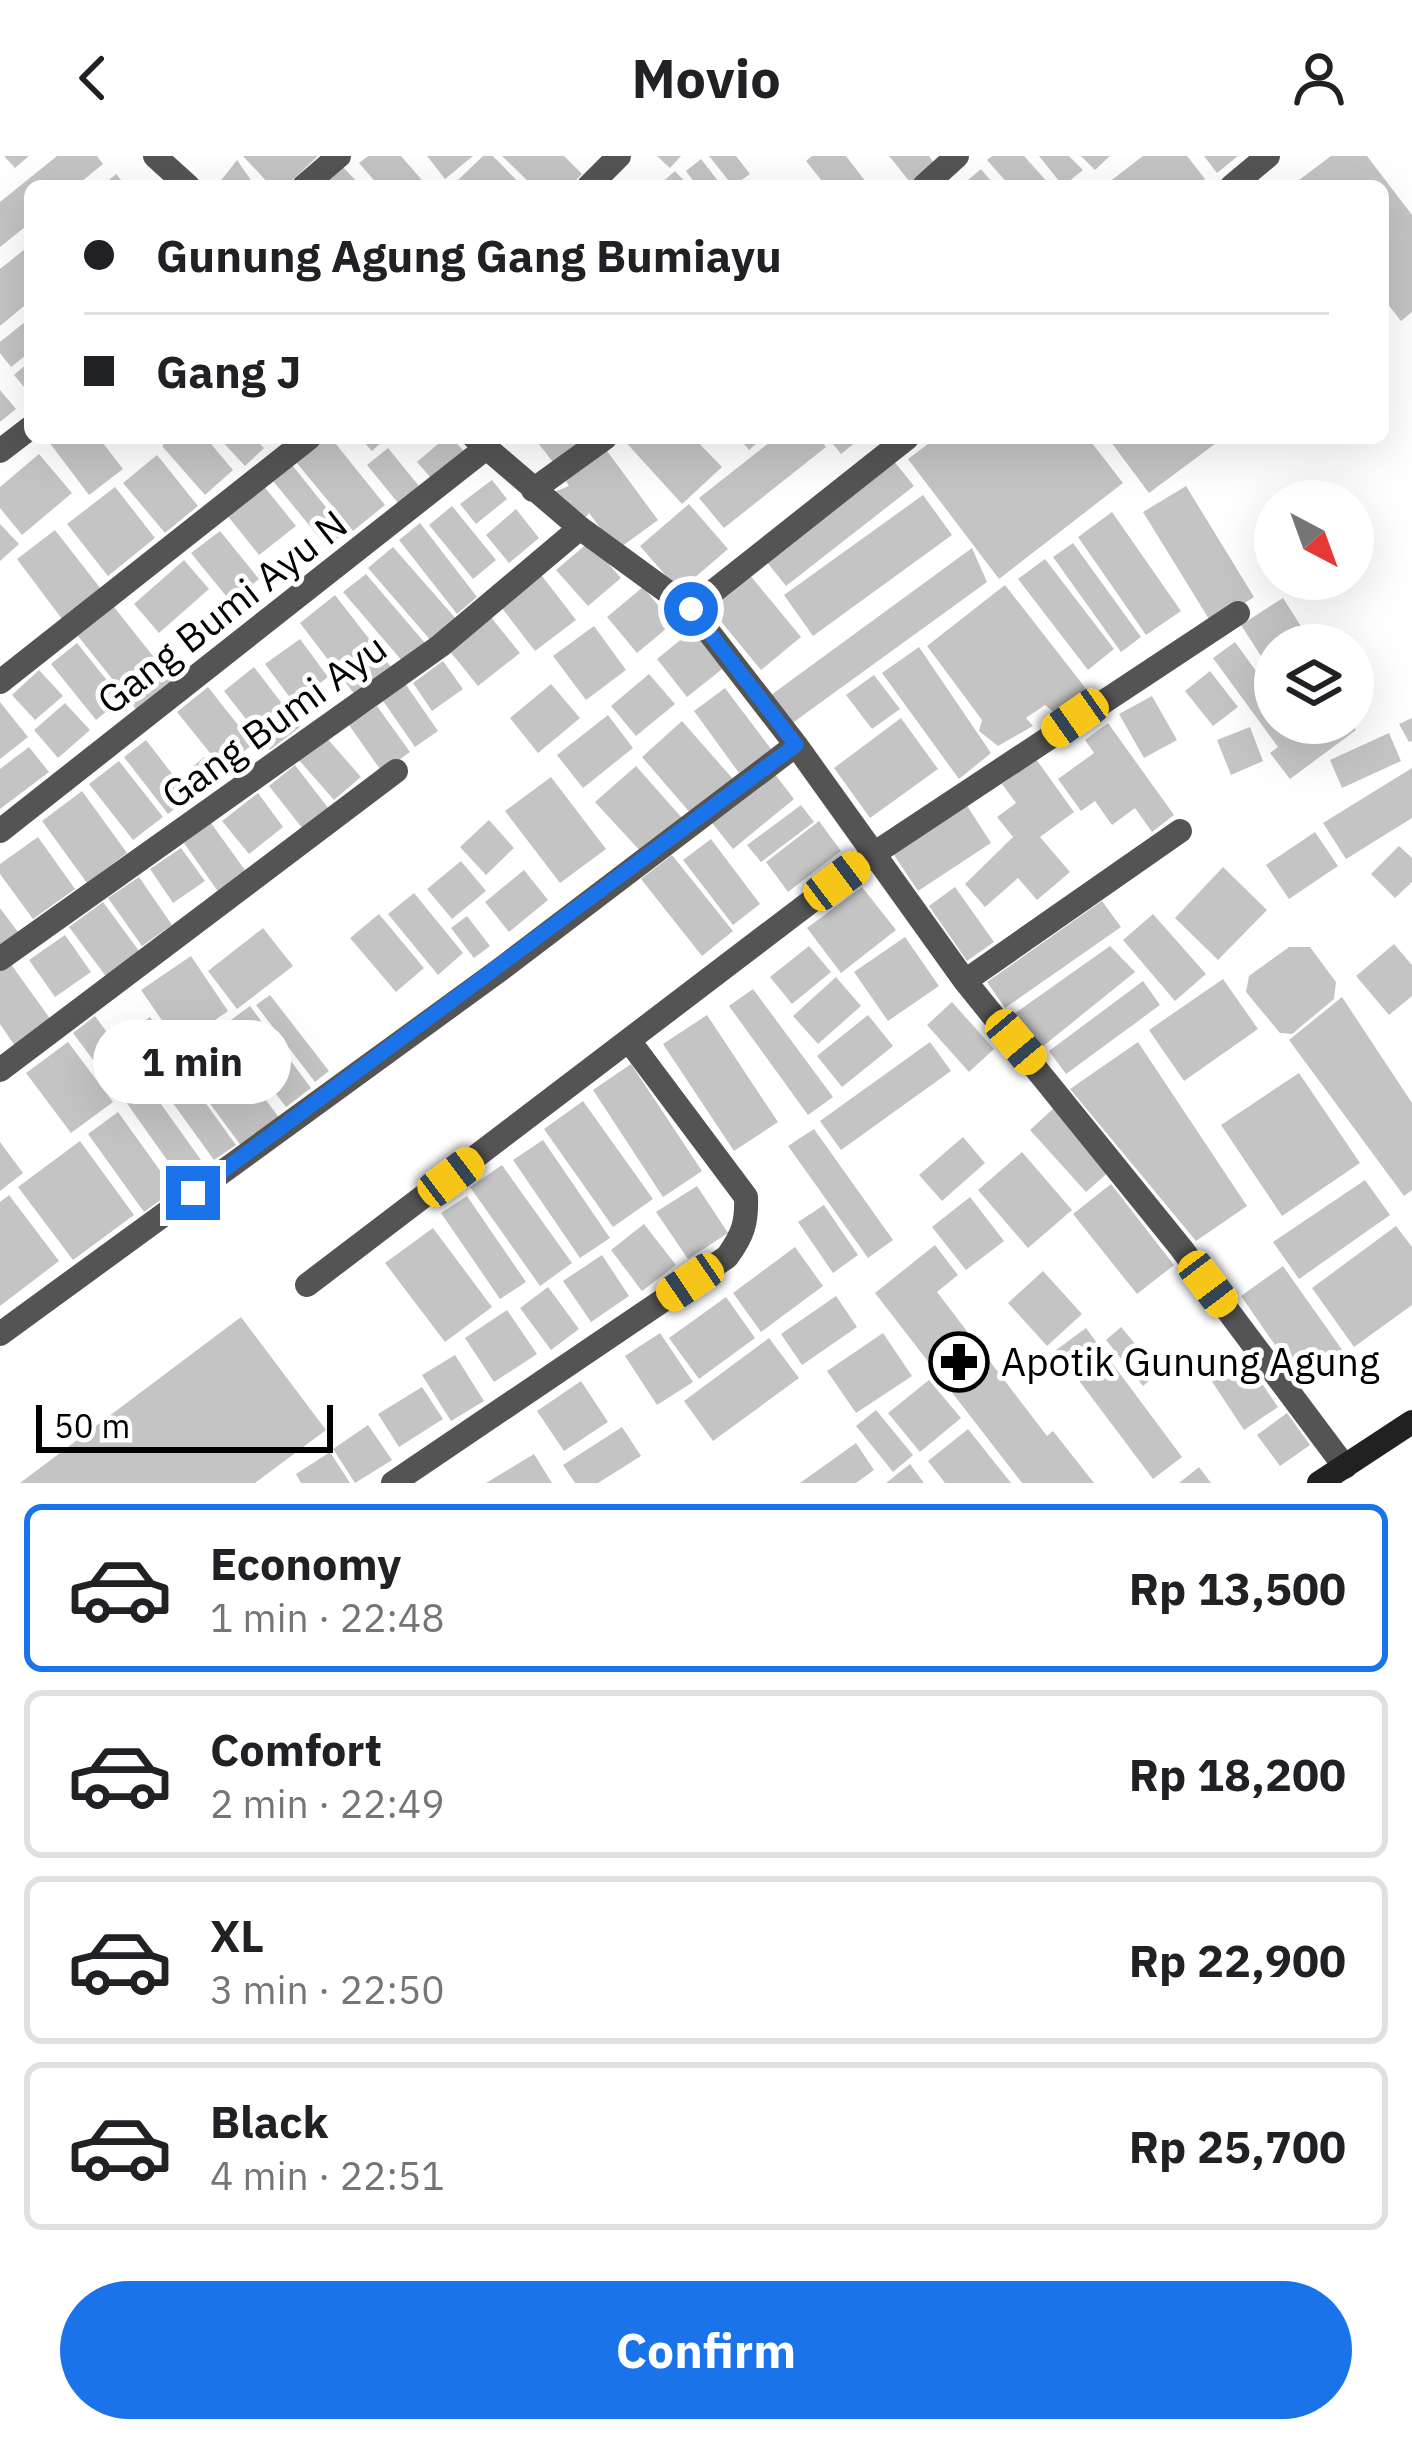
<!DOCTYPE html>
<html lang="en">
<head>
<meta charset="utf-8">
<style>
	body { margin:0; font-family:"IBM Plex Sans",sans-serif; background:#f2f2f2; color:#202124; height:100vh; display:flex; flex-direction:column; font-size:45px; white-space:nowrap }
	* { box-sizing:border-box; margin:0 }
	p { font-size:39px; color:#757577 }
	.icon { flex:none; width:66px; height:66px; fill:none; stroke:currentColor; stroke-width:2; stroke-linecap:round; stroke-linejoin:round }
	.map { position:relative; height:1327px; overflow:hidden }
	.drawer { display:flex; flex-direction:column; background:#fff; flex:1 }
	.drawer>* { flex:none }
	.guide { position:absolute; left:24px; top:24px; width:1365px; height:264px; border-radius:18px; box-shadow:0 12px 48px #0002; display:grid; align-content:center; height:264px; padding:0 60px; background:#fff }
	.needle { width:78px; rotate:139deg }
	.fabs { position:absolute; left:1254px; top:324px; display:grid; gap:24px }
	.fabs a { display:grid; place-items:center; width:120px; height:120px; border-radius:50%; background:#fff; box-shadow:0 12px 48px #0002; font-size:60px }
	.scale { position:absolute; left:36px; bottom:30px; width:297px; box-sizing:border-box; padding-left:12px; border:6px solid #000; border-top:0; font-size:33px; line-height:42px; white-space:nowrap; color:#000; -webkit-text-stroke:9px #fff; paint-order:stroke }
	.end { position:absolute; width:54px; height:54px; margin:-27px; border:15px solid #1a73e8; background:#fff; box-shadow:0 0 0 6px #fff }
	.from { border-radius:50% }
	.bubble { position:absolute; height:84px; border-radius:42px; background:#fff; box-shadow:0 12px 48px #0002; font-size:39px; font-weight:700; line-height:84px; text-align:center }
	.car { position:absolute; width:36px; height:72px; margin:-36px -18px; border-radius:15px; box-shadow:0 0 9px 3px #0007; background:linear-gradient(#f5c518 24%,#345 0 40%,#f5c518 0 76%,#345 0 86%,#f5c518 0) }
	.guide b { display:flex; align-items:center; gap:42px; height:114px; font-size:45px }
	.guide b+b { border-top:3px solid #e0e0e0 }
	.guide i { width:30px; height:30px; background:#202124 }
	ul { padding:21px 0 0; list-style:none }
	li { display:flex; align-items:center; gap:36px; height:168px; margin:0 24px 18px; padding:0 36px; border:6px solid #e0e0e0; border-radius:18px }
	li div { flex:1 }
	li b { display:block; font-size:45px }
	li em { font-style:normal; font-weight:700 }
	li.current { border-color:#1a73e8 }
	li>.icon { width:108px; height:108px; stroke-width:1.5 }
	.button { display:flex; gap:24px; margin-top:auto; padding:24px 60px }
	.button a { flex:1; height:138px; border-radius:72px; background:#1a73e8; color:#fff; font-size:48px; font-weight:700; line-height:138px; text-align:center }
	header { display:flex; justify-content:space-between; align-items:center; height:156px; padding:0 60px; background:#fff; font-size:54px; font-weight:700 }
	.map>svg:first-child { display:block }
	.building { fill:#c4c4c4 }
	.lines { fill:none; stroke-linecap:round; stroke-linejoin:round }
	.minor { stroke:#545454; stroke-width:24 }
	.secondary { stroke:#212121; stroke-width:24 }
	.route { stroke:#1a73e8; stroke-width:15 }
	.labels { text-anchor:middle; stroke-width:10; stroke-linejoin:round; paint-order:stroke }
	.street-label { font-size:39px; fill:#000; stroke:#fff }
	.poi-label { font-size:39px; fill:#000; stroke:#fff; text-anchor:start }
</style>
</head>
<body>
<header><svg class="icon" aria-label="back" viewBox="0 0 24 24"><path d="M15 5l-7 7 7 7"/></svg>Movio<svg class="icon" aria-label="person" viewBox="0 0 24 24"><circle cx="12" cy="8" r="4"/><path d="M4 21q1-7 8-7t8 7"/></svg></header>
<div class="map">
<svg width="1412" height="1327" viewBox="0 0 1412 1327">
	<rect width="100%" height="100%" fill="#fff"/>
	<!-- building -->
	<path class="building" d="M4,0H29L15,12Z
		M57,0H97L103,8L76,30H30V67L0,91V46Z
		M243,0H318L286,30H271Z
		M368,0H401L427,30H379L359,7Z
		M427,0H473L445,23Z
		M483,0H493L522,30H460L456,26Z
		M502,0H564L582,18L570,30H533Z
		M657,0H681L670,12Z
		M709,0H736L750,18L733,30Z
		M812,0H846L869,30H826L806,5Z
		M889,0H929L934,7L910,26Z
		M992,0H1024L1051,30H1010L987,4Z
		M1039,0H1069L1083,14L1063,30Z
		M1081,0H1110L1095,14Z
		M1143,0H1187L1205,23L1195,30H1104Z
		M1204,0H1238L1217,17Z
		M1331,0H1367L1412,59V156L1401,165L1383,142V30L1295,27Z
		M701,3L722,30H697L686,15Z
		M237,4L255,30L219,27Z
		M341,9L361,30H317Z
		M981,13L995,30H961Z
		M675,15L689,30H658Z
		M116,18L126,30H102Z
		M30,89V145L0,170V113Z
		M30,162V196L11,211L0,197V186Z
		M30,205V238L14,219Z
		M0,234L16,253L0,266Z
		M46,282H99L123,313L89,339Z
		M171,282H206L233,314L205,339L162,290Z
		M219,282H254L264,292L245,310Z
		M325,282H331L385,349L353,375L296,306Z
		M360,282H386L372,295Z
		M445,282H452L468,300L436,328L417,306Z
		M545,282H591L556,310L538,287Z
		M622,282H694L722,311L682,348Z
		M739,282H763L749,294Z
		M775,282H819L826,291L724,372L699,342Z
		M828,282H861L841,298Z
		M936,282H1088L1123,327L999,423L908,303Z
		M1108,282H1223L1149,337Z
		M388,292L423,335L403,353L367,309Z
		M607,295L658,364L617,394L589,357L583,365L551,337L569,330L566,325Z
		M39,298L72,337L22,379L0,352V331Z
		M157,299L198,350L165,377L123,327Z
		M893,304L914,330L786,430L766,405Z
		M292,309L346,376L327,391L273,325Z
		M492,324L507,343L476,368L460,348Z
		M263,329L296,370L259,399L227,359Z
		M1186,330L1254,441L1212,468L1143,356Z
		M115,331L155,382L108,420L67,368Z
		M923,339L952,379L813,480L784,439Z
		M689,348L728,393L679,435L640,390Z
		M452,350L496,404L473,423L429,369Z
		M516,353L539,382L509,407L486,379Z
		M1112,356L1181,455L1146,479L1078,381Z
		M420,367L477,441L457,458L399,384Z
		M0,368L19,388L0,405Z
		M55,374L101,433L62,463L17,403Z
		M220,375L259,423L231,446L191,397Z
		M589,386L621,422L588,450L556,414Z
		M1073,387L1141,481L1121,496L1053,401Z
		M393,391L457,464L432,486L368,412Z
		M972,392L987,426L791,568L771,539Z
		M1045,403L1114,493L1088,514L1018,423Z
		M184,404L209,433L159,477L134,448Z
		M539,416L576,464L535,495L498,447Z
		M366,418L425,487L403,506L343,436Z
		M749,418L801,481L761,514L709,451Z
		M1005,429L1087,534L1057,559L1045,549L1026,562L1033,570L998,590L979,575L982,564L927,490Z
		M643,431L673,467L637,497L607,461Z
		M335,439L391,511L355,539L300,467Z
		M1283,442L1313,489H1275V522L1241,469Z
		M114,451L172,524L136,553L78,480Z
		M490,460L520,497L478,530L448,493Z
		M594,470L626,514L586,544L553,500Z
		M695,472L726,510L687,541L657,503Z
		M300,483L328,521L294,547L265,508Z
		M1235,486L1275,541V567H1294L1300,575L1311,567H1351L1356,574L1290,623L1270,597L1278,591L1213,502Z
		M77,487L122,543L96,564L51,508Z
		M919,491L991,597L959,623L882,517Z
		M443,505L463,533L432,555L413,527Z
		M254,511L300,571L270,594L224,535Z
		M39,514L63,540L35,564L12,539Z
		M1210,515L1238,551L1213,570L1185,535Z
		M649,518L675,548L636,580L611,550Z
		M874,519L900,553L872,573L846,539Z
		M404,526L438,575L415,591L381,542Z
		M551,528L580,562L538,597L510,562Z
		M208,531L253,588L223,613L177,556Z
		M725,532L771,593L739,617L694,555Z
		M1152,540L1177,584L1144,602L1119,558Z
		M0,546L28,581L0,603Z
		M65,547L90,574L58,602L34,574Z
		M377,550L410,596L382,616L349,569Z
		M608,559L633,592L583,632L557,599Z
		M901,562L938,613L870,662L834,612Z
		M1412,562V585L1409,586L1399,568Z
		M682,565L733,623L692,659L642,601Z
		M1108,567L1174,659L1152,676L1135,652L1112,669L1095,645L1081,655L1058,623L1094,597L1085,584Z
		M1250,571L1263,605L1231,619L1217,584Z
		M1389,577L1401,605L1342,632L1330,604Z
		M325,580L361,621L334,644L298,603Z
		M146,584L190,641L168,658L124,601Z
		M29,591L49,616L0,653V613Z
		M204,601L218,617L200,633L186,617Z
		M1036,603L1074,656L1040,681L1070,716L1037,744L1018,722L985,751L965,728L1013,681L997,661L1016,647L1002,628Z
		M119,605L163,661L133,684L89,628Z
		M295,609L332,657L306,677L269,630Z
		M636,610L682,662L642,697L595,646Z
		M1412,612V662L1346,703L1323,667Z
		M771,613L794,643L733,693L709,663Z
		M551,621L606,693L560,727L505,655Z
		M82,635L127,697L87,727L42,665Z
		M258,637L283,671L249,698L222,665Z
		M966,648L991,687L918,735L892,696Z
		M801,649L814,666L761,706L747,689Z
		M489,664L514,692L486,719L460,691Z
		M819,665L841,695L788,736L766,706Z
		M211,667L247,717L219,737L184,687Z
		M1315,676L1338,710L1289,743L1266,709Z
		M38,681L75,733L33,763L0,718V708Z
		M711,683L760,748L733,769L683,704Z
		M1399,690L1412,702V726L1395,742L1371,718Z
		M181,692L205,725L173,747L150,713Z
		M672,699L733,775L702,800L641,723Z
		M461,705L486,735L452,763L427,733Z
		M1223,711L1267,754L1218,804L1175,762Z
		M524,714L548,744L509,776L485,746Z
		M139,721L172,769L142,790L108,742Z
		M862,731L896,774L841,817L807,772Z
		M955,731L994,786L967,805L929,750Z
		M414,737L463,797L438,819L388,758Z
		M1102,745L1121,771L1005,852L987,826Z
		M103,746L142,799L108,823L69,771Z
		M0,752L18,776L0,789Z
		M379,758L424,812L396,836L350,782Z
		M1153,758L1206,818L1175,845L1123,784Z
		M467,760L490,790L474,802L451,772Z
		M263,772L293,810L237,853L208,815Z
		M65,779L91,816L55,841L29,804Z
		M905,781L939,830L888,865L854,816Z
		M1394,788L1412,809V840L1389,859L1356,820Z
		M809,790L831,816L792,848L770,821Z
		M1110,790L1135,816L1037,895L1011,860Z
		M1289,791H1310L1336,826L1334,843L1292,878L1280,877L1246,836L1249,820Z
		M191,800L228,855L179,889L141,834Z
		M8,804L51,864L15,890L0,868V809Z
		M836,821L861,850L818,888L793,860Z
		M1223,823L1258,873L1184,925L1149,874Z
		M1143,825L1160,849L1066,918L1049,895Z
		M753,833L833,941L808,959L729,850Z
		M270,839L329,915L315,926L256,849Z
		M1342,841L1412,947V1034L1404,1040L1289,884Z
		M952,846L994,893L969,916L927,869Z
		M250,850L311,932L286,951L224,869Z
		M707,859L778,966L734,995L663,888Z
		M868,859L893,890L842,931L817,900Z
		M95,860L142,924L120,940L73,877Z
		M150,861L175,898L145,919L119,882Z
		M218,879L280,963L242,991L180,907Z
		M68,886L113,946L71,977L26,917Z
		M930,886L951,915L841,994L820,965Z
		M1138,886L1247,1050L1196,1085L1070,933Z
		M175,905L236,989L214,1004L154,921Z
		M631,908L702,1015L663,1041L593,934Z
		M1299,917L1360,1007L1282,1060L1221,969Z
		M148,930L206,1011L184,1028L126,946Z
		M583,945L653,1043L613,1071L544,973Z
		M1055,951L1111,1014L1086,1036L1030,974Z
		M118,956L174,1034L144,1056L88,978Z
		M814,973L893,1084L868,1102L788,990Z
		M963,981L985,1007L942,1045L919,1019Z
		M543,984L610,1082L580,1102L513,1004Z
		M80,985L134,1059L73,1104L18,1031Z
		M0,986L23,1017L0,1035Z
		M1022,996L1072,1054L1028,1092L978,1034Z
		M502,1009L572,1107L540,1130L470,1031Z
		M1365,1024L1390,1059L1299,1123L1273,1086Z
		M1111,1028L1174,1109L1137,1138L1073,1058Z
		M697,1030L728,1077L688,1103L656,1056Z
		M9,1039L59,1105L0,1150V1046Z
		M467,1040L526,1126L500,1143L441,1057Z
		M970,1041L1004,1085L966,1114L932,1071Z
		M824,1049L858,1099L833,1117L798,1066Z
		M644,1068L676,1109L642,1135L611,1094Z
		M1396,1070L1412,1091V1149L1354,1191L1312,1132Z
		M433,1072L492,1151L445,1186L385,1107Z
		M935,1089L958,1119L937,1136L1047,1280L1053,1275L1094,1327H1022L875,1137Z
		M795,1091L823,1130L761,1176L733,1137Z
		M602,1099L629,1140L591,1166L563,1125Z
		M1283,1110L1343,1195L1300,1225L1241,1140Z
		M1043,1115L1082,1158L1047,1190L1008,1147Z
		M548,1131L579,1173L551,1194L520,1152Z
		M836,1140L857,1171L802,1209L781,1178Z
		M726,1141L755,1182L699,1223L669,1182Z
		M507,1154L537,1198L494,1226L465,1182Z
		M241,1161L326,1274L255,1327H20Z
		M1121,1171L1159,1216L1143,1230L1106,1184Z
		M1086,1172L1182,1301L1153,1323L1056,1194Z
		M660,1177L693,1226L657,1249L625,1200Z
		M883,1177L912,1220L856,1257L827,1215Z
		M769,1182L799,1222L713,1285L684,1245Z
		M455,1199L484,1245L451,1265L422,1219Z
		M1242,1199L1278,1251L1244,1274L1209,1221Z
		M929,1224L961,1262L920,1296L888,1257Z
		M581,1225L608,1266L564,1295L537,1255Z
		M422,1231L443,1263L399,1291L378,1258Z
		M876,1254L913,1299L893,1316L856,1270Z
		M1287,1257L1310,1289L1280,1310L1257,1279Z
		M368,1269L392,1304L355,1327L333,1293Z
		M622,1271L641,1300L598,1327H575L563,1309Z
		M968,1273L1011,1327H945L928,1305Z
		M856,1287L874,1314L856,1327H800Z
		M330,1296L350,1327H301L296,1318Z
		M534,1298L552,1327H486Z
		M910,1308L924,1327H886Z
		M1199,1311L1211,1327H1179Z"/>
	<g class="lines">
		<!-- minor -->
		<path class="minor" d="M155,0L188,30
			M304,30L339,0
			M589,30L619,0
			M924,30L957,0
			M1232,30L1268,0
			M475,282L580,372L691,453L796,589L965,825L1181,1092L1345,1311
			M0,295L30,272
			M533,334L605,282
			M691,453L907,282
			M0,526L309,282
			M0,675L486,292
			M0,803L440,490L580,372
			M965,825L1180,675
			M0,914L396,615
			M307,1129L872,699L1238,457
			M0,1178L501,813L796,589
			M393,1327L727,1101C743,1079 747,1067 746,1041L630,886"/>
		<!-- secondary -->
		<path class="secondary" d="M1319,1327L1412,1266"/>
	</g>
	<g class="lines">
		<!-- route -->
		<path class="route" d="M193,1037L796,589L691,453"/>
	</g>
	<!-- icons -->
	<defs>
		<g id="pharmacy-ring" transform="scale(3)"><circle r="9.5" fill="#fff" stroke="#000" stroke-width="1.5"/><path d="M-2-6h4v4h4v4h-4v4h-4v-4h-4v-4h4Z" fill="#000"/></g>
	</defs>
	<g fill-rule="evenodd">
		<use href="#pharmacy-ring" x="959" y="1206"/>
	</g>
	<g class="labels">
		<!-- street labels -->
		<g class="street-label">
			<text transform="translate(222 456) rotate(-38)" y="14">Gang Bumi Ayu N</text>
			<text transform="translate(274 565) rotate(-36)" y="14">Gang Bumi Ayu</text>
		</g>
		<!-- poi labels -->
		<g class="poi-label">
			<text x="1001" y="1220">Apotik Gunung Agung</text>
		</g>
	</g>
</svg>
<div class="fabs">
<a><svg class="needle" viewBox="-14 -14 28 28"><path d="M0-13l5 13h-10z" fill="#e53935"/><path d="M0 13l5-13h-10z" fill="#757577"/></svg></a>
<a><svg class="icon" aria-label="layers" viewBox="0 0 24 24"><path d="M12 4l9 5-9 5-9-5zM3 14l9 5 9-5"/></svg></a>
</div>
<div class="scale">50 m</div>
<i class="end from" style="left:691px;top:453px"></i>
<i class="end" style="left:193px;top:1037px"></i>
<div class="bubble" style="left:93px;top:864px;width:198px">1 min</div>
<i class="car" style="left:1075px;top:562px;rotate:235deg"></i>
<i class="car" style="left:837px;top:725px;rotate:53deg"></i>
<i class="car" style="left:1016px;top:886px;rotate:140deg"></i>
<i class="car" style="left:451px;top:1021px;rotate:53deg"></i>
<i class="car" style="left:690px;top:1126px;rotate:236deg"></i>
<i class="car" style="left:1208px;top:1128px;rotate:143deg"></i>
<div class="guide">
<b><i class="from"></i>Gunung Agung Gang Bumiayu</b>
<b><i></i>Gang J</b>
</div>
</div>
<section class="drawer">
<ul>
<li class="current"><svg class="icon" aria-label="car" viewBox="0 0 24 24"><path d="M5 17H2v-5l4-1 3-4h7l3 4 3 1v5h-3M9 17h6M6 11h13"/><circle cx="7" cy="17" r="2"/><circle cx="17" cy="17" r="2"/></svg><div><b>Economy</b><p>1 min · 22:48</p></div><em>Rp 13,500</em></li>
<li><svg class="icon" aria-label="car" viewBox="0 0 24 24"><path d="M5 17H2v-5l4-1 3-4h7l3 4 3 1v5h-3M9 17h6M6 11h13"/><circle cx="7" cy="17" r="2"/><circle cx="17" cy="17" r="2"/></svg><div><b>Comfort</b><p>2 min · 22:49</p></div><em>Rp 18,200</em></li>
<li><svg class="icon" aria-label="car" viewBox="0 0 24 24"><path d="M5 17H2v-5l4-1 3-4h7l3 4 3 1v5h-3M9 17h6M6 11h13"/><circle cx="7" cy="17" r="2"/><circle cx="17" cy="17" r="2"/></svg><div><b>XL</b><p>3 min · 22:50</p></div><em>Rp 22,900</em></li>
<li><svg class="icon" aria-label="car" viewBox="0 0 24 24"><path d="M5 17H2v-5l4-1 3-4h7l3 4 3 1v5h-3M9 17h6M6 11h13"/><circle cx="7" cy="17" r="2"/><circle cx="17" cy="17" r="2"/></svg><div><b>Black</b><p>4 min · 22:51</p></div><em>Rp 25,700</em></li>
</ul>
<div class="button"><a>Confirm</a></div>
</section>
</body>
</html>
